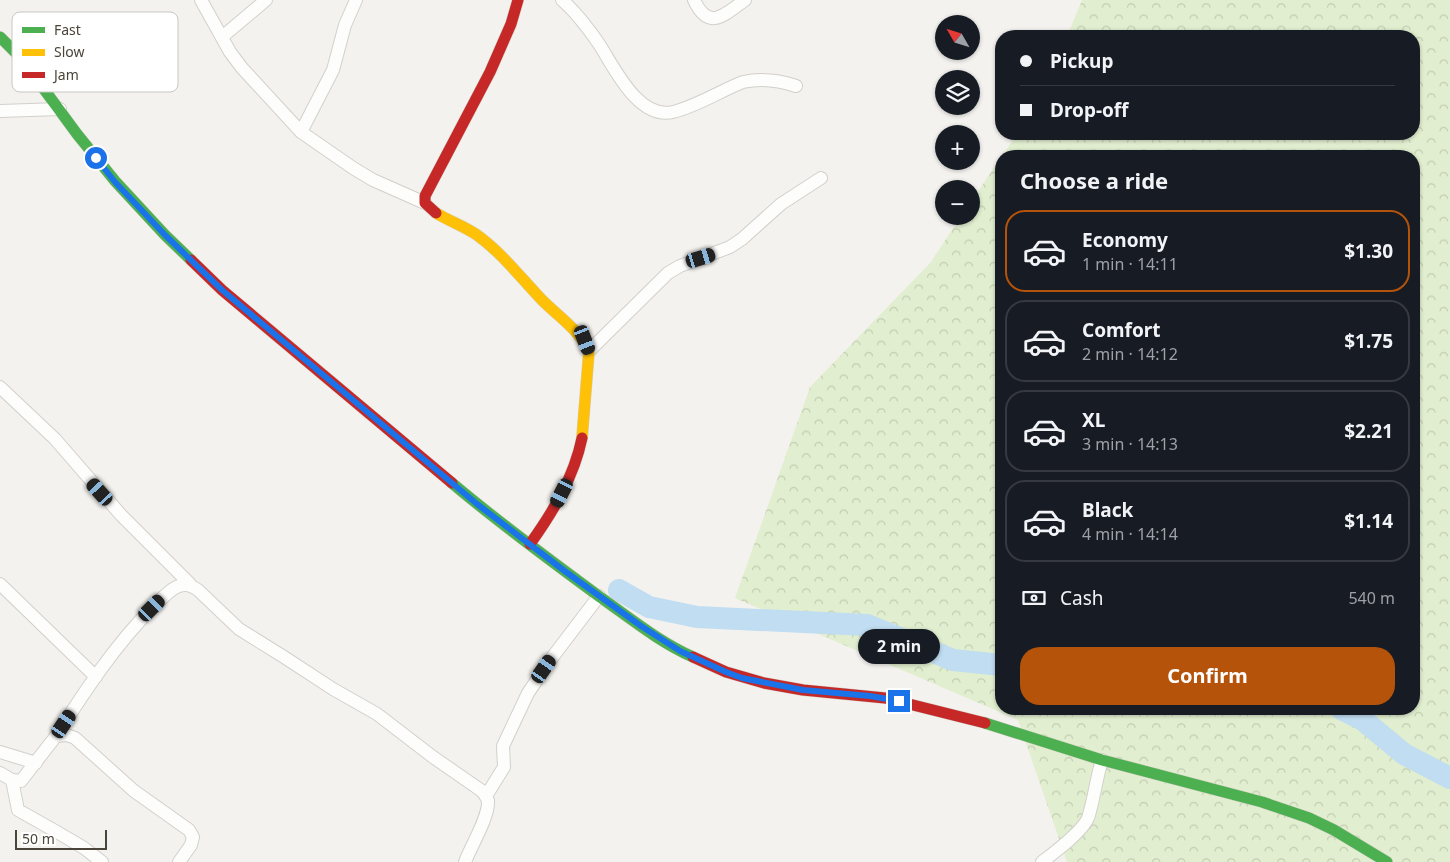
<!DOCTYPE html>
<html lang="en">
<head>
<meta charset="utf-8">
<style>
	body { margin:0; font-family:"Noto Sans",sans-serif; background:#20242c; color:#f1f3f6; height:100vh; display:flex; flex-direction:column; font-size:19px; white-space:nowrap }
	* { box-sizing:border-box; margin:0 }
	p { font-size:16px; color:#9ea1a6 }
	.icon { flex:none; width:28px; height:28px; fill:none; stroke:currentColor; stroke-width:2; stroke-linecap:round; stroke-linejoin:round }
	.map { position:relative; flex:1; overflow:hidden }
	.side { position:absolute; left:995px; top:150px; width:425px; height:565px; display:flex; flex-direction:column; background:#171b24; border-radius:20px; box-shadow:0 1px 4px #0004 }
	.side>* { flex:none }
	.top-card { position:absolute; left:995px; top:30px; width:425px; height:110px; border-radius:20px; box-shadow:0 1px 4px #0004; display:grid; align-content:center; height:110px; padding:0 25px; background:#171b24 }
	.needle { width:32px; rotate:309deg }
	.buttons { position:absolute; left:935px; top:15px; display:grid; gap:10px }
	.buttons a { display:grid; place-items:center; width:45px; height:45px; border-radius:50%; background:#171b24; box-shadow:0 1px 4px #0004; font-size:25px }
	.scale { position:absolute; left:15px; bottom:12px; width:92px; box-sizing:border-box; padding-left:5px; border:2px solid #4b4439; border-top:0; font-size:14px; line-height:18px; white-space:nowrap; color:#4b4439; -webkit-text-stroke:4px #fff; paint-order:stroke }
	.end { position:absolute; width:22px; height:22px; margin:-11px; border:6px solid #1a73e8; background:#fff; box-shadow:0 0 0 2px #fff }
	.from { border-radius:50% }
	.bubble { position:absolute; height:35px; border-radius:18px; background:#171b24; box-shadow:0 1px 4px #0004; font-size:16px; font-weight:700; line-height:35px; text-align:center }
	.car { position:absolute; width:15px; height:30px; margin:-15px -8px; border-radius:6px; box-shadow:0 0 4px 1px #0007; background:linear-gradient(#222 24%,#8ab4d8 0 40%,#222 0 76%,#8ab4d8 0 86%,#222 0) }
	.top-card b { display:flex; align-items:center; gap:18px; height:48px; font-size:19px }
	.top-card b+b { border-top:1px solid #363941 }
	.top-card i { width:12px; height:12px; background:#f1f3f6 }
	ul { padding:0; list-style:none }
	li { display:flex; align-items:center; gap:15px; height:82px; margin:0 10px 8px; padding:0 15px; border:2px solid #363941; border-radius:20px }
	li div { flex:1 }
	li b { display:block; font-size:19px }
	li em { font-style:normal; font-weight:700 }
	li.on { border-color:#b45309 }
	li>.icon { width:45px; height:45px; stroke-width:1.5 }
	h2 { padding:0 25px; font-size:22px; line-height:60px }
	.pay { display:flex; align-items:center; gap:12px; height:55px; padding:0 25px; font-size:19px }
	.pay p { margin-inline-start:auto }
	.button { display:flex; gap:10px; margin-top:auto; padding:10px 25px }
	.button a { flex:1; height:58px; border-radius:20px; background:#b45309; color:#fff; font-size:20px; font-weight:700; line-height:58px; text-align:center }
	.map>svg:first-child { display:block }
	.forest { fill:url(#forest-crowns) }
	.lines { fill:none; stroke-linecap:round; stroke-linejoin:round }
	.river { stroke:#c0ddf1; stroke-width:22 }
	.street-casing { stroke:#d2d0cb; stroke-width:14 }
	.fast-casing { stroke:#d3cfc5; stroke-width:12 }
	.slow-casing { stroke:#d3cfc5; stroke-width:12 }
	.jam-casing { stroke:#d3cfc5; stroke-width:12 }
	.street { stroke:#fdfdfc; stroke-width:12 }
	.fast { stroke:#4caf50; stroke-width:11 }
	.slow { stroke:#ffc107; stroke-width:11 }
	.jam { stroke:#c62828; stroke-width:11 }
	.route { stroke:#1a73e8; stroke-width:6 }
	.key { fill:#fff; stroke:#c9c7c4; stroke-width:1 }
	.key-label { font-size:14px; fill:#4b4439 }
</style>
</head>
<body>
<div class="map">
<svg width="1450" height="862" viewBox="0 0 1450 862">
	<defs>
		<pattern id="forest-crowns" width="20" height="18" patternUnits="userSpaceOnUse" patternTransform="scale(1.25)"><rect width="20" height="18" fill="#e1eecf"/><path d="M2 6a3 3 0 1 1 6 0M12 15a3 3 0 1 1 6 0" fill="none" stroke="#c3cdb2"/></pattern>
	</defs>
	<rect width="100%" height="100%" fill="#f4f2ee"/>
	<!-- forest -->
	<path class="forest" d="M1082,0H1450V862H1067L1018,720L735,598L810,387L931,262L961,216H971V202L1001,157V709H1414V156H1002L1017,134H1414V36H1067Z"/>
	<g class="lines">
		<!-- river -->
		<path class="river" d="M619,590L649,607L697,617L867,625L953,660L1001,665
			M1341,709L1363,720L1404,754L1450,778"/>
		<!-- street casing -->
		<g class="street-casing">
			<path id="street" d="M201,0L230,52L242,68L301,132L353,168L373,180L425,203
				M562,0C577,13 588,28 599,44C614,67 638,120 673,112C697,106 720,91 743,82C762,78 778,80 796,86
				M694,0C709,32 724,15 745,0
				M222,37L266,0
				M0,111L60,109
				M301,132L333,70L345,25L356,0
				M589,351L668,273L680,266L730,247L742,239L781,204L821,178
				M0,387L55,439L121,515L190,584
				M0,584L96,677
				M56,736C85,691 115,645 153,607C159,601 166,594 173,589C182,583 189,584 198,590L239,629L284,657L333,689L377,714L433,757L482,791C484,794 487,797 488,801C489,817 471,846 465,862
				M0,752L36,763
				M0,773L12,780L21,781L56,736L67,735L75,738L134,791L189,830L193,837L191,845L179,862
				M12,780L18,810L57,832L84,848L102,862
				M486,796L504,767L503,746L528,693L551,659L599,596
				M1042,862C1055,852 1082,832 1088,818C1094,800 1096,779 1102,760"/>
		</g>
		<!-- fast casing -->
		<g class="fast-casing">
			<path id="fast" d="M0,37L21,58L77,134L115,181L165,235L191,260
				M452,483C499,523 550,560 600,597C630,618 659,642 693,657
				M985,723L1102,760L1262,802L1309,818L1334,830L1387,862"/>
		</g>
		<!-- slow casing -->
		<g class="slow-casing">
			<path id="slow" d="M436,213C449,221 464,226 477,235C502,253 521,278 542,300C559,317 578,329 589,351L582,438"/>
		</g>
		<!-- jam casing -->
		<g class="jam-casing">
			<path id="jam" d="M436,213L425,203V196L490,72L511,24L518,0
				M191,260L222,290L452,483
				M530,544C553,512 574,477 582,438
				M693,657L726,672L764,683L803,690L885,698L985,723"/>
		</g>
		<!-- street -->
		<use href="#street" class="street"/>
		<!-- fast -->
		<use href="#fast" class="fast"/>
		<!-- slow -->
		<use href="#slow" class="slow"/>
		<!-- jam -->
		<use href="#jam" class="jam"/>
	</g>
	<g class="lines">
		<!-- route -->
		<path class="route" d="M96,158L115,182L165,235L222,290L477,504L566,572L641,626L680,651L726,672L742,678L803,690L870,696L899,701"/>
	</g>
	<!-- legend -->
	<rect x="12" y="12" width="166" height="80" rx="8" class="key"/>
	<rect x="22" y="27" width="23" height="6" fill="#4caf50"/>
	<rect x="22" y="49" width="23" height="7" fill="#ffc107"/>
	<rect x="22" y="72" width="23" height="6" fill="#c62828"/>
	<g class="key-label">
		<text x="54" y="35">Fast</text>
		<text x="54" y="57">Slow</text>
		<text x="54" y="80">Jam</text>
	</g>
</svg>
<div class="buttons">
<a><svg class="needle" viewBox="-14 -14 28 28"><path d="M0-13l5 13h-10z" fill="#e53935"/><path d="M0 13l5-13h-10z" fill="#9ea1a6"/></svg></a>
<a><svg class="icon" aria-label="layers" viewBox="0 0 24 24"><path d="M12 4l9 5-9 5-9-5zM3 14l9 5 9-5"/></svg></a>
<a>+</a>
<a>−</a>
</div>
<div class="scale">50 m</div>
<i class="end from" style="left:96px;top:158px"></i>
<i class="end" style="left:899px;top:701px"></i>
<div class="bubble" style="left:858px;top:629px;width:82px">2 min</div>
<i class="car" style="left:701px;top:258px;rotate:73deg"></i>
<i class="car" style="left:585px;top:340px;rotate:159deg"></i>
<i class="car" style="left:100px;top:492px;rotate:318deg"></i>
<i class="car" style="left:562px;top:493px;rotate:207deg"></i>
<i class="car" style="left:152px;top:608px;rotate:45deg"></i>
<i class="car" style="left:544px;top:669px;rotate:35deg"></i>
<i class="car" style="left:64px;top:724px;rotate:34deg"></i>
<div class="top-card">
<b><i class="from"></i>Pickup</b>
<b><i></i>Drop-off</b>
</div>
<section class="side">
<h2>Choose a ride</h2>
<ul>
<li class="on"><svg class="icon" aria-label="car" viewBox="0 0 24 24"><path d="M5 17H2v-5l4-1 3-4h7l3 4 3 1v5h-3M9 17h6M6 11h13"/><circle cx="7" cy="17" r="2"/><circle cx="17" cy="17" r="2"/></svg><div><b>Economy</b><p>1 min · 14:11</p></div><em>$1.30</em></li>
<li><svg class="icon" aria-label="car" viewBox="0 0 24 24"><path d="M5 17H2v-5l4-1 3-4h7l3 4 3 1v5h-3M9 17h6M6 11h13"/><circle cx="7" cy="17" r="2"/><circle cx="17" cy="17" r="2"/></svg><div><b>Comfort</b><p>2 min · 14:12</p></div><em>$1.75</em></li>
<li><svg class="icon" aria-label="car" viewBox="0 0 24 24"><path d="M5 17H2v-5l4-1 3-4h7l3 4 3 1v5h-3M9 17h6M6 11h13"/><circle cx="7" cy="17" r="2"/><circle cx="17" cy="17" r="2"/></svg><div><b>XL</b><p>3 min · 14:13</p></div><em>$2.21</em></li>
<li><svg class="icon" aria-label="car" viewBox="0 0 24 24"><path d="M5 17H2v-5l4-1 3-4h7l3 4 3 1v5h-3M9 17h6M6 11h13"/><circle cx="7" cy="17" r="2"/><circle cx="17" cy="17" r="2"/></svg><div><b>Black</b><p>4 min · 14:14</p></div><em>$1.14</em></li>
</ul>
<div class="pay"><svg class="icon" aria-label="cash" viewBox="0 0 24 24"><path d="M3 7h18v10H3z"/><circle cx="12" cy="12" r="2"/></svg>Cash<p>540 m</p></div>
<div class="button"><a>Confirm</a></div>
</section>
</div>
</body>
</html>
